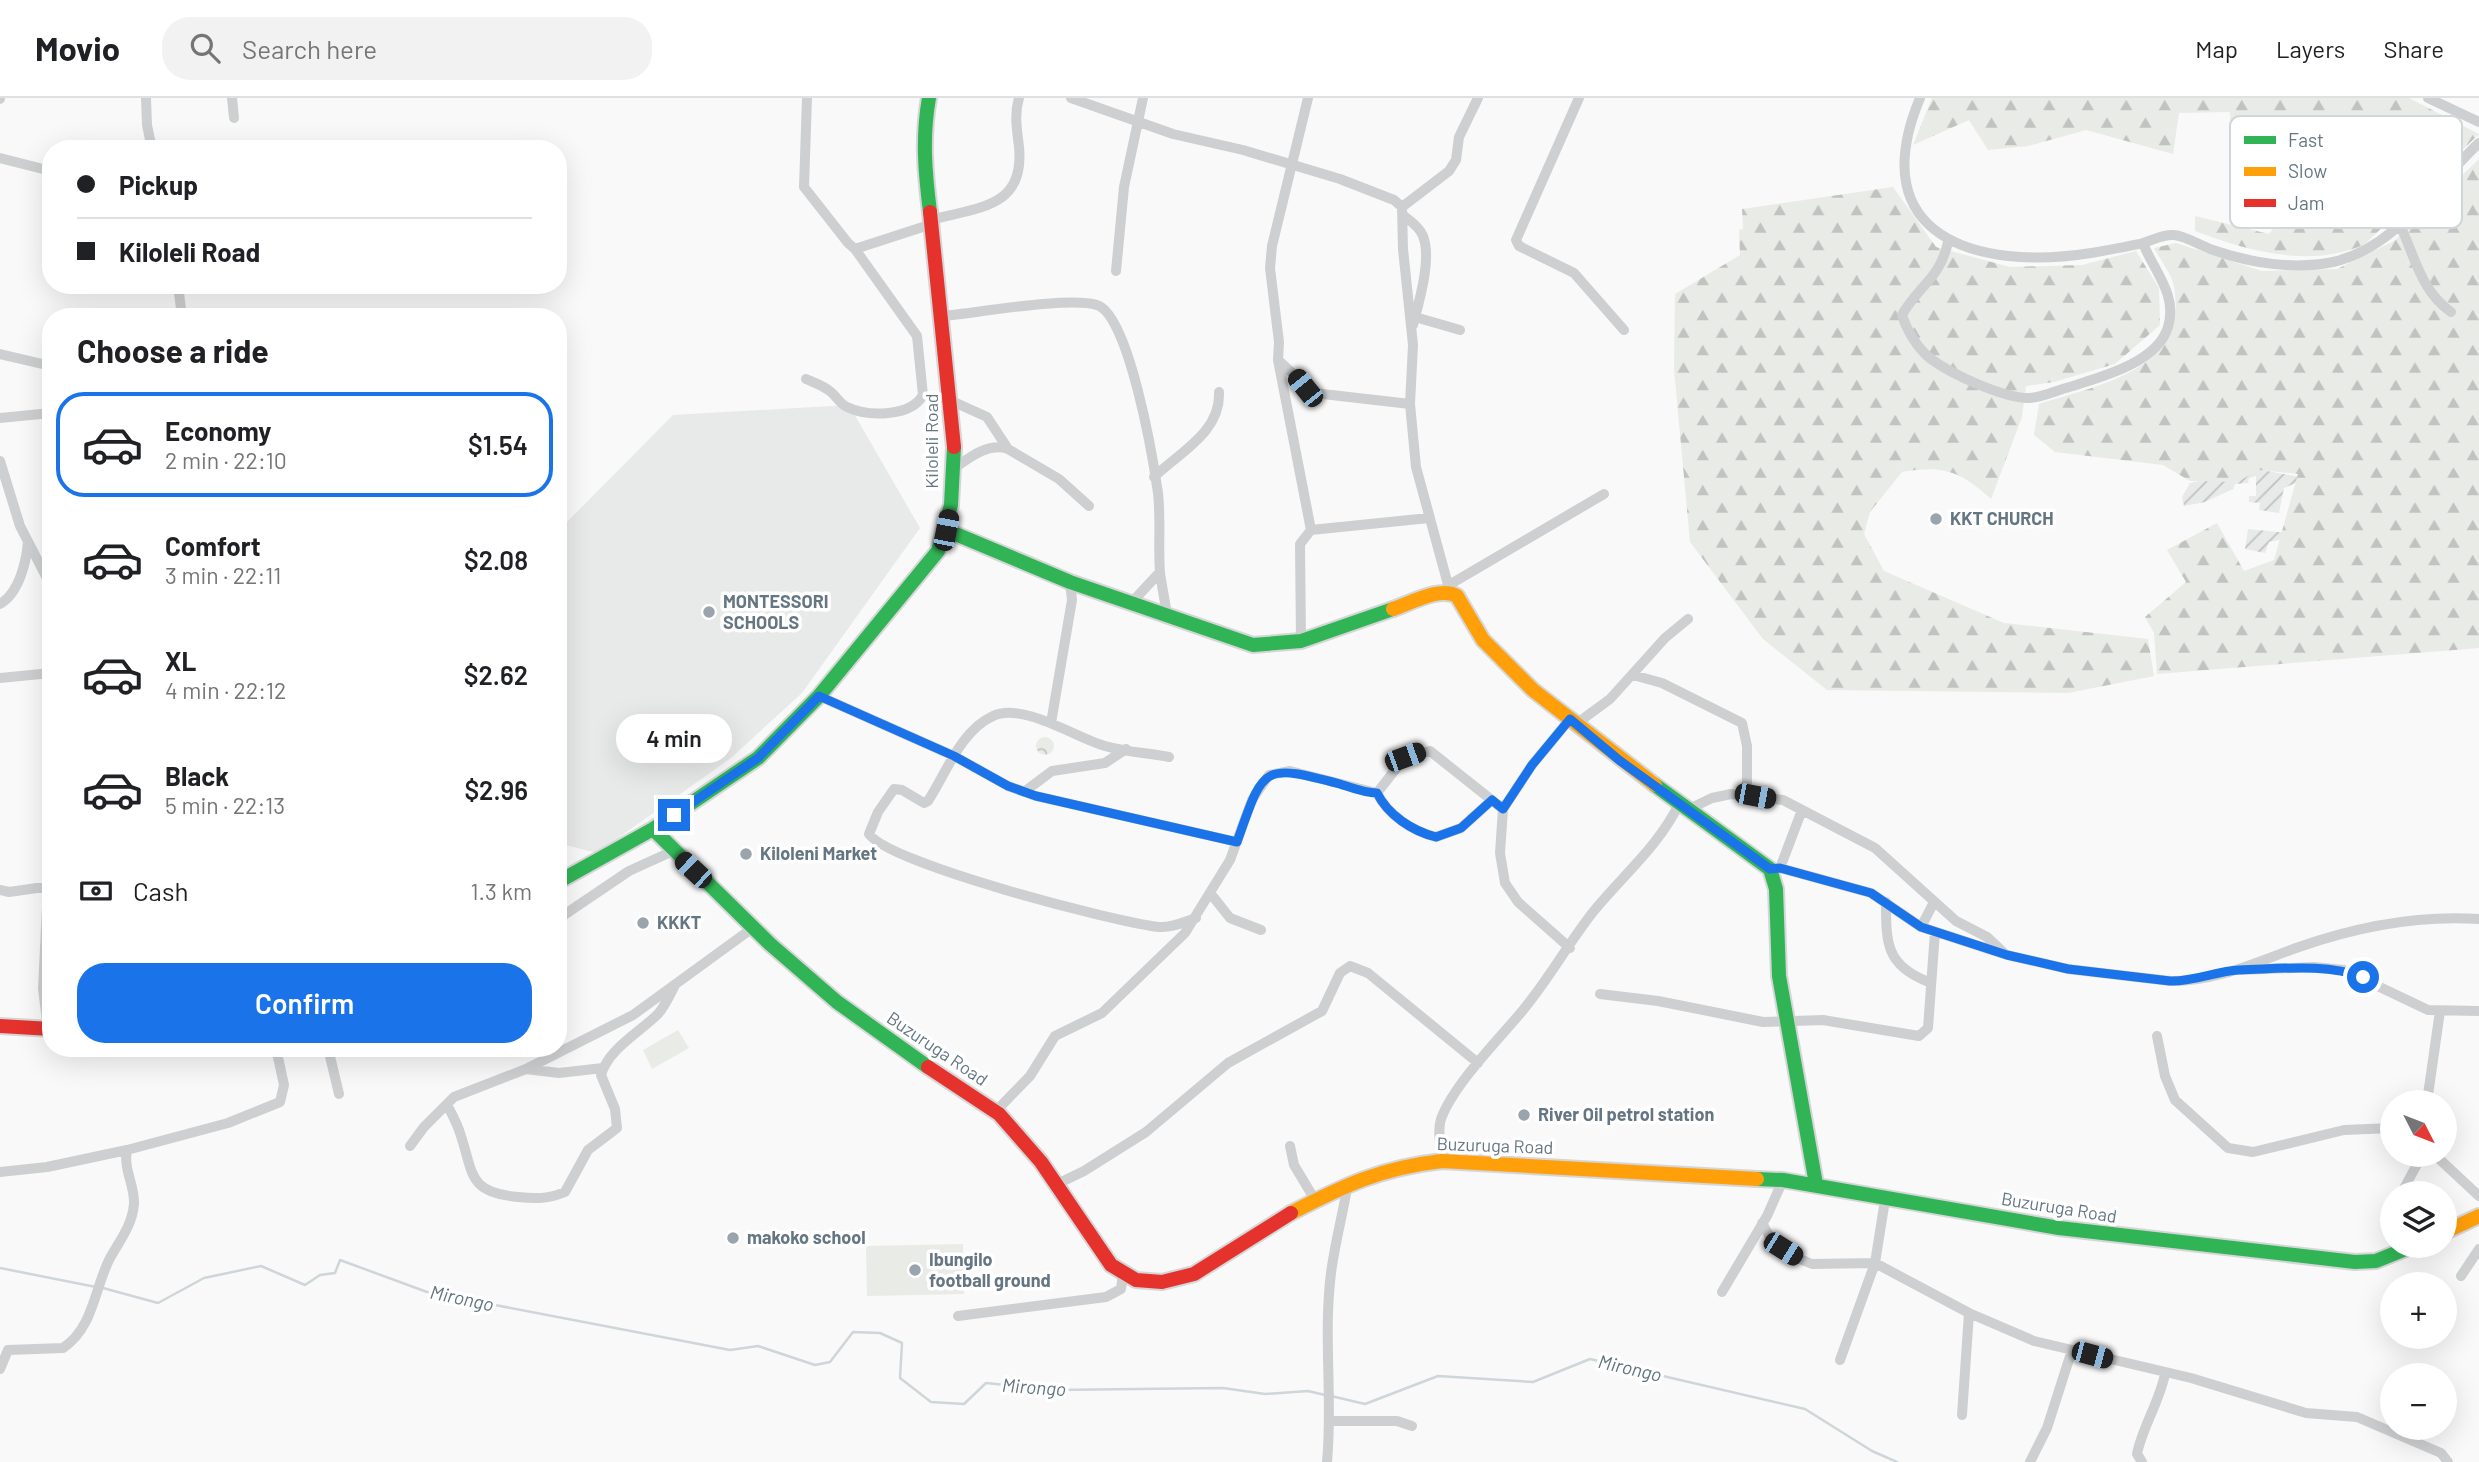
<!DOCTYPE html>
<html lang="en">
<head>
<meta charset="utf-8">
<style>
	body { margin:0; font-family:Barlow,sans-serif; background:#f2f2f2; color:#202124; height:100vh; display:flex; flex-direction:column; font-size:26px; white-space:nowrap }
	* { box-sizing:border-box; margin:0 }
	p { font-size:23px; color:#757577 }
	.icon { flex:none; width:38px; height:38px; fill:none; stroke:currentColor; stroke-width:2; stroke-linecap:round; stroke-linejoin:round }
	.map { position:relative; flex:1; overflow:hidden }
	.side { position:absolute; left:42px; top:210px; width:525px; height:749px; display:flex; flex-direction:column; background:#fff; border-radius:28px; box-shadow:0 7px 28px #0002 }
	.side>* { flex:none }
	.top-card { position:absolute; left:42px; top:42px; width:525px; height:154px; border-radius:28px; box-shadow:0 7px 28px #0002; display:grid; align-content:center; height:154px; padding:0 35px; background:#fff }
	.needle { width:46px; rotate:132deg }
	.controls { position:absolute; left:2380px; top:992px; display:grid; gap:14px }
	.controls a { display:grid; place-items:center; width:77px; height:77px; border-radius:50%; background:#fff; box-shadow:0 7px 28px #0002; font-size:35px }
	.end { position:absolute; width:32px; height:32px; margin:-16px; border:9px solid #1a73e8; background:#fff; box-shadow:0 0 0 4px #fff }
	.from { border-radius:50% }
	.bubble { position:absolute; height:49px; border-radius:24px; background:#fff; box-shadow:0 7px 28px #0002; font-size:23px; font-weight:600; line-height:49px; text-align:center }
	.car { position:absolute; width:21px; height:42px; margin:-21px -10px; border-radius:9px; box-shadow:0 0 5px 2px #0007; background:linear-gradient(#222 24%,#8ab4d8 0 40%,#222 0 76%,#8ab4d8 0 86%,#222 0) }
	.top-card b { display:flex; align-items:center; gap:24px; height:66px; font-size:26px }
	.top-card b+b { border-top:2px solid #e0e0e0 }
	.top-card i { width:18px; height:18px; background:#202124 }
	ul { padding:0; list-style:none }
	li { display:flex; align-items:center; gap:21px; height:105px; margin:0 14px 10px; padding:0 21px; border:4px solid transparent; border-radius:28px }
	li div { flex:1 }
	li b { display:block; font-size:26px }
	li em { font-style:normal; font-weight:600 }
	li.current { border-color:#1a73e8 }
	li>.icon { width:63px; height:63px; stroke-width:1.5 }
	h2 { padding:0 35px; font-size:32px; line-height:84px }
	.pay { display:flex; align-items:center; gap:18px; height:77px; padding:0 35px; font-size:26px }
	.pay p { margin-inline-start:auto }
	.action { display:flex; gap:14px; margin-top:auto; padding:14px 35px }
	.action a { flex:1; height:80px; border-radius:28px; background:#1a73e8; color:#fff; font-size:28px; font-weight:600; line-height:80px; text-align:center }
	header { display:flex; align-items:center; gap:42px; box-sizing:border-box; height:98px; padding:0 35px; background:#fff; border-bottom:2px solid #e0e0e0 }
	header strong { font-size:33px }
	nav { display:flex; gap:38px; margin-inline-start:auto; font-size:24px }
	.search { width:490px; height:63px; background:#f2f2f2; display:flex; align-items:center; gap:18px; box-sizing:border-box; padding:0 24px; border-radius:28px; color:#757577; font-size:26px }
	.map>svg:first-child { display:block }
	.built { fill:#e8e9e9 }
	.industrial { fill:url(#industrial-furrows) }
	.grass { fill:#e8ebe6 }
	.forest { fill:url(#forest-firs) }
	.park { fill:url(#park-crowns) }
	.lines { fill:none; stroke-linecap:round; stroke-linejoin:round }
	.stream { stroke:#ced6d9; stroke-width:2.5 }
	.fast-casing { stroke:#d5d6d7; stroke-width:18 }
	.slow-casing { stroke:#d5d6d7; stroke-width:18 }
	.jam-casing { stroke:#d5d6d7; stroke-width:18 }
	.street { stroke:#cecfd0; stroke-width:10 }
	.fast { stroke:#30b455; stroke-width:14 }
	.slow { stroke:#ff9f0a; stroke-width:14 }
	.jam { stroke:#e5322d; stroke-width:14 }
	.route { stroke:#1a73e8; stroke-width:9 }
	.poi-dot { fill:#99a4ac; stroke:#fff; stroke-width:2.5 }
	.labels { text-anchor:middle; stroke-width:7; stroke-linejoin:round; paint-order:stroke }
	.street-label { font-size:18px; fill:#657683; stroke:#fff }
	.poi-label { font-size:18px; font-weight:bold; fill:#657683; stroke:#fff; text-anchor:start }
	.water-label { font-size:19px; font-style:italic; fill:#60757c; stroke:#fff }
	.key { fill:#fff; stroke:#d1d6da; stroke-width:2 }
	.key-label { font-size:19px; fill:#657683 }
</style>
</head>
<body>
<header>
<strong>Movio</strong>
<div class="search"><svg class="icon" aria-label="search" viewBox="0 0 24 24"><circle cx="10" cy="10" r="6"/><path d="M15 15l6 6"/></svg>Search here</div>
<nav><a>Map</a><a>Layers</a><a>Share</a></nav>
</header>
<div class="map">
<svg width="2479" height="1364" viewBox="0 0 2479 1364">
	<defs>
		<pattern id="industrial-furrows" width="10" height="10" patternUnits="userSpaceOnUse" patternTransform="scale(1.75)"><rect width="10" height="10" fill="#e8e9e9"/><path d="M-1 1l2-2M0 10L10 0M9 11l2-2" fill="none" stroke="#c0c1c2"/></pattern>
		<pattern id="forest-firs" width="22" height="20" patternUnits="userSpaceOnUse" patternTransform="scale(1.75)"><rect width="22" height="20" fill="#e8ebe6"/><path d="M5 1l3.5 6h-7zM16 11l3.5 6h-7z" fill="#c0c3c0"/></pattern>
		<pattern id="park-crowns" width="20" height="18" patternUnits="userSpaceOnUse" patternTransform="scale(1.75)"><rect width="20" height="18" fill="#e8ebe6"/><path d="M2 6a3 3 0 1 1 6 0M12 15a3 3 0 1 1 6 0" fill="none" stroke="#c0c3c0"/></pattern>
	</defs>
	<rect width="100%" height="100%" fill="#f9f9f9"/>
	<!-- built -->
	<path class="built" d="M849,307L920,430L802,595L731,660L597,755L558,745V433L673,317Z"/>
	<!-- industrial -->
	<path class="industrial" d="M2255,371L2301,379L2300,383L2284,390L2279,415L2259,412L2260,405L2249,404V398H2256V378L2249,380L2248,385L2235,386L2233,391L2205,404L2184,408L2182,399L2190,385Z
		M2248,431L2289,435V440L2269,444L2265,455L2245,451Z"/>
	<!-- grass -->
	<path class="grass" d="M678,932L689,950L652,971L643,952Z
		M963,1146L964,1196L867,1198L866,1148Z"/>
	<!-- forest -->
	<path class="forest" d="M1932,0H2409L2479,36L2365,146C2311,171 2248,153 2195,133V118L2269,136L2280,122L2232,74L2230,14L2179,15L2173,56L2086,32L2028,48L1988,52L1969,22L1913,47Z
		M2479,61V550L2157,576L2154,535L2145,519L2186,484L2167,452L2217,425L2244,473L2274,462L2298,376L2259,372L2237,384L2190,383L2163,367L2055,354L2034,337L2039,306C2099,287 2189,272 2174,189C2172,176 2160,162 2154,150L2176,145L2262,173L2337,171L2394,143Z
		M1893,89L1936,149L2010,169L2082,167L2136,153L2159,190L2160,227L2115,266L2054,284L2026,288L2022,319L1991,401C1960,373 1943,367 1902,374L1870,414L1864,436L1884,473L2004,525L2148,541L2154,578L2068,595L1827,592L1763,541L1690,444L1674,271L1675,196L1740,157L1739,132L1743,131L1742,111Z"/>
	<!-- park -->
	<path class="park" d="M1036 648a9 9 0 1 1 18 0a9 9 0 1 1-18 0Z"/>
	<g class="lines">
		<!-- stream -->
		<path class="stream" d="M0,1170L96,1189
			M103,1190L158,1205L204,1180L261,1168L305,1187L320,1177L335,1175L340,1162L427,1194L730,1252L758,1248L815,1267L830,1264L853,1234L880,1235L902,1245L900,1280L931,1304L964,1306L986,1285L1053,1292L1223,1290L1265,1296L1308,1293L1325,1297
			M1331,1298L1365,1306L1438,1278L1533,1284L1590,1261L1805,1311L1872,1353L1897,1364"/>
		<!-- fast casing -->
		<g class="fast-casing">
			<path id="fast" d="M929,0C922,39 925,74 930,114
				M946,432L1070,484L1253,547L1301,543L1393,511
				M1655,687L1770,771L1776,791L1779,878L1816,1086
				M653,731L770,846L837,904L928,969
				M558,784L653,731L758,660L819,598L938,453L951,407L954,349
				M1757,1081L1783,1082L2059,1130L2355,1164L2376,1163L2413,1148"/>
		</g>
		<!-- slow casing -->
		<g class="slow-casing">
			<path id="slow" d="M1393,511C1411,505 1440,488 1457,498L1483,542L1533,592L1655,687
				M1291,1115C1345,1087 1381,1070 1442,1063L1757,1081
				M2445,1134L2479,1118"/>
		</g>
		<!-- jam casing -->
		<g class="jam-casing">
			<path id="jam" d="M930,114L954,349
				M0,928L51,931
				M928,969L999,1016L1041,1064L1111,1167L1136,1182L1162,1184L1194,1176L1291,1115"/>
		</g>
		<!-- street -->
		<path class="street" d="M146,0L147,27L152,51
			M232,0L234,20
			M807,0L804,89L848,145L855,151L932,126
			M1071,0L1173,36L1243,52L1340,81L1394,102L1402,109L1403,151L1413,247L1410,306L1416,369L1450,494
			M1308,0L1272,148L1270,170L1279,244L1278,262L1311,432
			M1579,0L1516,142L1519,148L1574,175L1624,232
			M1920,0C1862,139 1977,173 2091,155C2108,152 2126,149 2143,145C2153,142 2163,136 2174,137C2186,138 2201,148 2213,152C2250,165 2294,172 2333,164C2396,150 2435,86 2479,45
			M2428,0L2479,24
			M0,1V0
			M0,60L51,73
			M1402,109L1449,73L1456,62L1459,39L1478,0
			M1404,118C1411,123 1420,130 1423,138C1432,161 1419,204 1413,227
			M931,122C978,109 1025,110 1019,49C1017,32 1014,16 1019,0
			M2400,127C2415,159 2421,193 2451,214
			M1948,144C1940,181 1918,188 1902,217C1907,233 1918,251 1931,261C1951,276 2005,301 2030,300C2042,299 2055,293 2066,290C2097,280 2157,266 2168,229C2178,196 2153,172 2143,145
			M1116,173L1124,89L1143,0
			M178,187L182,219
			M943,218C977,215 1069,198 1097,207C1129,217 1153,360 1158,395C1161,421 1158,448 1160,475C1162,489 1165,503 1167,517
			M1415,219L1460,232
			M0,256L51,268
			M1278,262L1314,295L1410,306
			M806,281C815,285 824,288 831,294C837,299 840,306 847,309C868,319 911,319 923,297L917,238L855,151
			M954,304L987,319L1008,351L1059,381L1089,408
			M0,320L51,315
			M0,363L20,428L51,488
			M953,371C969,360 988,344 1008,351
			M1154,379C1180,354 1221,334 1219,294
			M1449,487L1604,396
			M1133,503L1160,474
			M0,506C19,495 26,465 28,444
			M1301,543L1300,446L1311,432L1429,420
			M1633,577L1662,585L1742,625L1747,648V697
			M0,580L51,575
			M819,598L954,658L1008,688L1036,698L1237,744
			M1570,621L1532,667L1503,711L1500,755L1505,785L1518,804L1570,850
			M1051,625L1072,502L1070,484
			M1576,626L1610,601L1665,540L1688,521
			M1169,659C1148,655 1126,654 1105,648C1076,640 1023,604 993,618C960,633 946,676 928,703L924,705L902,692L894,691L878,714L869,736C890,766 1115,824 1159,829C1172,830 1184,824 1196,820
			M1024,694L1052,673L1105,665L1126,651
			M1377,695C1388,717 1412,733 1436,739L1461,730L1492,702
			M1687,712L1712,700L1731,696L1783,702L1875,750L1956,823L1987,839L2004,855
			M1780,770L1802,712
			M1770,771L1780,770L1871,795L1921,829L2007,857L2068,871L2170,883C2215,884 2257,864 2299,849C2356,829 2418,817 2479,821
			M0,792L9,794L51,788
			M1211,796L1230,820L1261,832
			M1886,804C1886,845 1886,868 1929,884
			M558,821L629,773L673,753
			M1921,829L1934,804
			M2241,872L2314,869L2344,872L2428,912L2479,913
			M1600,896L1658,903L1763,924L1823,922L1919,938L1928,930L1935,834
			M48,931L43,891L51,726
			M2157,938L2165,978L2175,1002L2228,1050L2253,1054L2344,1032L2392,1030
			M328,950L339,996
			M526,971L559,975L603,970
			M2427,1004L2440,913
			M447,1006C451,1015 457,1025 460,1035C474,1076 467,1094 518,1099C536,1101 548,1101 565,1094L588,1052L617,1030L615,1011L601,977C608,951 640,934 658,916C665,908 670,897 675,887
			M996,1013L1030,978L1055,938L1102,915L1185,835L1230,762L1252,702L1269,677L1290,673L1377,695L1405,659L1430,653L1503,711
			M410,1048L424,1029L454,999L526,971L633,917L754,829
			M1290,1048L1294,1067L1315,1102
			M2435,1057L2479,1098
			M1442,1063C1441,1050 1437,1033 1441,1021C1453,988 1495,945 1518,918C1546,886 1567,847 1593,814C1623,777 1658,749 1679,706
			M0,1074L47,1069L127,1052
			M1055,1087L1084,1073L1146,1034L1228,965L1322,913L1340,875L1350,868L1368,875L1478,965
			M2401,1096L2422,1057
			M2387,1123L2392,1112
			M1762,1125L1771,1141L1795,1159L1812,1166L1875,1165L1969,1215L2034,1243L2191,1280L2306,1315L2357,1319L2441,1355L2448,1364
			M2461,1178L2479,1151
			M1722,1194L1767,1118L1783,1082
			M958,1218L1106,1199L1121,1191L1123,1175
			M1840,1262L1875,1165L1885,1102
			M0,1271L8,1252L63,1250C94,1229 94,1191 110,1160C120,1142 132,1128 134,1106C135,1088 123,1071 127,1052L228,1025L280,1004L284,987L276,950
			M1962,1317L1969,1215
			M1331,1323H1397L1412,1328
			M1327,1364C1333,1302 1323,1238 1331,1175C1335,1145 1343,1115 1348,1085
			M2030,1364L2047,1330L2072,1252
			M2142,1364L2137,1356C2142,1330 2159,1305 2165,1276"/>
		<!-- fast -->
		<use href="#fast" class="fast"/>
		<!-- slow -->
		<use href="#slow" class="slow"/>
		<!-- jam -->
		<use href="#jam" class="jam"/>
	</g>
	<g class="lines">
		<!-- route -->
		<path class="route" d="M674,717L758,660L819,598L954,658L1008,688L1036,698L1237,744C1264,668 1261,665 1340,686C1352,690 1365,695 1377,695C1388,717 1412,733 1436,739L1461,730L1492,702L1503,711L1532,667L1570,621L1619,662L1770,771L1780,770L1871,795L1921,829L2007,857L2068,871L2170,883C2194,884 2216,873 2239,872C2279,871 2326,865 2363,879"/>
	</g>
	<!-- markers -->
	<g class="poi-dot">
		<circle cx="1936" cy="421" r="7"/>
		<circle cx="709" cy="514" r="7"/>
		<circle cx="746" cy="756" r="7"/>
		<circle cx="643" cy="825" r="7"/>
		<circle cx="1524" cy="1017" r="7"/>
		<circle cx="733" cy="1140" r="7"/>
		<circle cx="915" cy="1172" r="7"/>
	</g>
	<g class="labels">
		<!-- street labels -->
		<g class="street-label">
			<text transform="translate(932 343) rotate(-90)" y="6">Kiloleli Road</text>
			<text transform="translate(937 951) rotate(34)" y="6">Buzuruga Road</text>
			<text transform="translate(1495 1048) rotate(2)" y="6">Buzuruga Road</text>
			<text transform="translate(2059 1110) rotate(9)" y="6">Buzuruga Road</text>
		</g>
		<!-- poi labels -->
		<g class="poi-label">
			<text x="1950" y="427">KKT CHURCH</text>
			<text x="723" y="510">MONTESSORI<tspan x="723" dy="21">SCHOOLS</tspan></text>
			<text x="760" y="762">Kiloleni Market</text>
			<text x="657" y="831">KKKT</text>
			<text x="1538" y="1023">River Oil petrol station</text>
			<text x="747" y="1146">makoko school</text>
			<text x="929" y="1168">Ibungilo<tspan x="929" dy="21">football ground</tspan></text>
		</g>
		<!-- water labels -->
		<g class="water-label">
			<text transform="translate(462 1200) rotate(12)" y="7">Mirongo</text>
			<text transform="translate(1630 1270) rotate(13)" y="7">Mirongo</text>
			<text transform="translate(1034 1289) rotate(4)" y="7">Mirongo</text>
		</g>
	</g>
	<!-- legend -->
	<rect x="2230" y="18" width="232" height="112" rx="10" class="key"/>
	<rect x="2244" y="38" width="32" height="8" fill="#30b455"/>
	<rect x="2244" y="69" width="32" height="9" fill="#ff9f0a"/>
	<rect x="2244" y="101" width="32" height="8" fill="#e5322d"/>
	<g class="key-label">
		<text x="2288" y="49">Fast</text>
		<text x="2288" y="80">Slow</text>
		<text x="2288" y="112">Jam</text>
	</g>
</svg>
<div class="controls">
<a><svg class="needle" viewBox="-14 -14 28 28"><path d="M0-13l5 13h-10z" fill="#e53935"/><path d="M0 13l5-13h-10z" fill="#757577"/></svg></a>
<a><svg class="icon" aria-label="layers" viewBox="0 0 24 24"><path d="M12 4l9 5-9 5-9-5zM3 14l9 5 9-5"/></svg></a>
<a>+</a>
<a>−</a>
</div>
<i class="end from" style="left:2363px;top:879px"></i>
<i class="end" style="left:674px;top:717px"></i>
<div class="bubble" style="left:616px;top:616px;width:116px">4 min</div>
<i class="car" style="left:1305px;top:290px;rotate:321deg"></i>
<i class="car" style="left:946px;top:432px;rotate:11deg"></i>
<i class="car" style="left:1405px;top:659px;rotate:70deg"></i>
<i class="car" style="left:1755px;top:698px;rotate:101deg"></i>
<i class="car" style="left:693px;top:772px;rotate:313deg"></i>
<i class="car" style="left:1783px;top:1151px;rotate:122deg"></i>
<i class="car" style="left:2092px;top:1257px;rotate:105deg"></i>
<div class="top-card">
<b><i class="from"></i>Pickup</b>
<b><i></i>Kiloleli Road</b>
</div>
<section class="side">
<h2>Choose a ride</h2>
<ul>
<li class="current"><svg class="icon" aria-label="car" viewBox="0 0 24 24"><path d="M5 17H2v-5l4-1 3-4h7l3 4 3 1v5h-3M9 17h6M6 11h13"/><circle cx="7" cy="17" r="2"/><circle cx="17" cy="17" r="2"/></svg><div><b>Economy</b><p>2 min · 22:10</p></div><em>$1.54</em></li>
<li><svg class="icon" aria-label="car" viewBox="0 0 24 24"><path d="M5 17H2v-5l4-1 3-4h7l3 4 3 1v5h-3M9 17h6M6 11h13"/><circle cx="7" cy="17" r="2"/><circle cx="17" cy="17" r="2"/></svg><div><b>Comfort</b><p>3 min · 22:11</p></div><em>$2.08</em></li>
<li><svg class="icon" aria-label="car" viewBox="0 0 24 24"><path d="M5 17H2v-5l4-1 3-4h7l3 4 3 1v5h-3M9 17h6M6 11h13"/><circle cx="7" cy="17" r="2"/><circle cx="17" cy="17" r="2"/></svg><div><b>XL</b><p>4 min · 22:12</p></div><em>$2.62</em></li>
<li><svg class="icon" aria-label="car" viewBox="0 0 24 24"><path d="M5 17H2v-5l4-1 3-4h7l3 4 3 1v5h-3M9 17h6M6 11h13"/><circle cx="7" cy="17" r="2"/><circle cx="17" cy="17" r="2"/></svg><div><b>Black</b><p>5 min · 22:13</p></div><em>$2.96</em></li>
</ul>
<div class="pay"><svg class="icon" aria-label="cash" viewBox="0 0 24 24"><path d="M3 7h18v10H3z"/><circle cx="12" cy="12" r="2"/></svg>Cash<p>1.3 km</p></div>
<div class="action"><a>Confirm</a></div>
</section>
</div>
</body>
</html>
